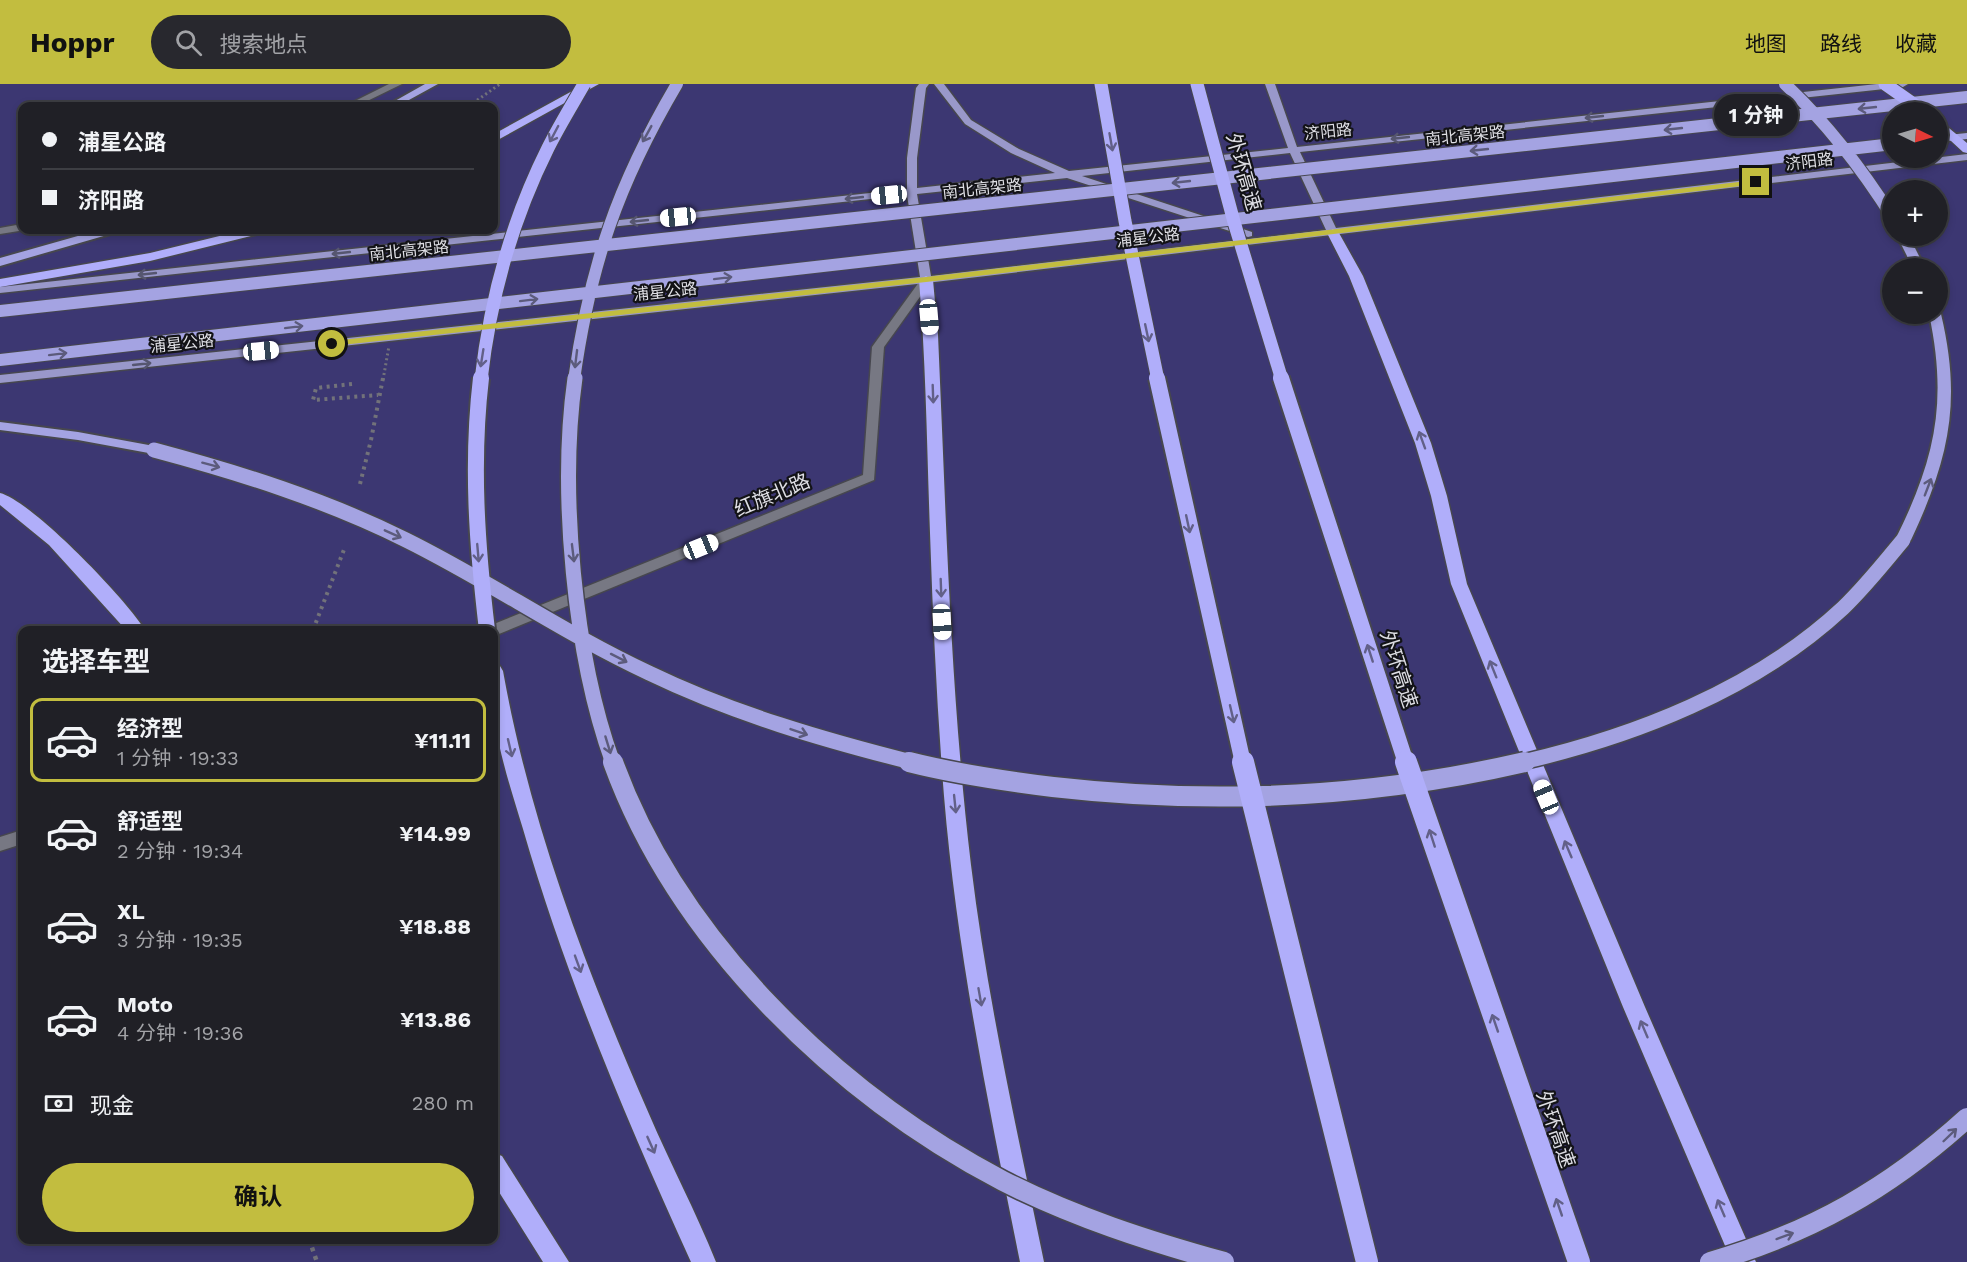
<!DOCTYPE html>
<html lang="zh">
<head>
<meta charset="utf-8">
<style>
	body { margin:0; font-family:"Work Sans","Noto Sans SC",sans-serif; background:#28282e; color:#f1f3f6; height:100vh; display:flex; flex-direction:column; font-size:22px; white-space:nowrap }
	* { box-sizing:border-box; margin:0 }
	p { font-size:20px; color:#a2a3a7 }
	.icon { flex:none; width:33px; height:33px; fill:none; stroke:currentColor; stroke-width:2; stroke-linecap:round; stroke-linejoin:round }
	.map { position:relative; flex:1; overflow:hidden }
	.details { position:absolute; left:18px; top:542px; width:480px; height:618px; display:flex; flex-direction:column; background:#202026; border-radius:12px; box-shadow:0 3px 9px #0003,0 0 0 2px #3d3e43 }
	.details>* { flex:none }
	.banner { position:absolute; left:18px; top:18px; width:480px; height:132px; border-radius:12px; box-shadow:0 3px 9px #0003,0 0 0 2px #3d3e43; display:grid; align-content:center; height:132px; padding:0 24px; background:#202026 }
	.needle { width:39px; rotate:95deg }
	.tools { position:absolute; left:1882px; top:18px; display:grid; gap:12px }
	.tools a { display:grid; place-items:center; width:66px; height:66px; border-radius:50%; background:#202026; box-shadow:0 3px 9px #0003,0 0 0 2px #3d3e43; font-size:30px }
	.end { position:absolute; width:27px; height:27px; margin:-14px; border:8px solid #c2bd3f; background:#111; box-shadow:0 0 0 3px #111 }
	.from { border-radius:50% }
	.bubble { position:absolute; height:42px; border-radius:21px; background:#202026; box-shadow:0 3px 9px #0003,0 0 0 2px #3d3e43; font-size:20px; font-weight:700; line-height:42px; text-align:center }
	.car { position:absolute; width:18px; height:36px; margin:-18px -9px; border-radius:8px; box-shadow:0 0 4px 2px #0007; background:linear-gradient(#fff 24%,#345 0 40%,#fff 0 76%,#345 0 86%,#fff 0) }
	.banner b { display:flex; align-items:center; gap:21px; height:57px; font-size:22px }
	.banner b+b { border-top:2px solid #3d3e43 }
	.banner i { width:15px; height:15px; background:#f1f3f6 }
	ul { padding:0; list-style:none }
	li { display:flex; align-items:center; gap:18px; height:84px; margin:0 12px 9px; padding:0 12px; border:3px solid transparent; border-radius:12px }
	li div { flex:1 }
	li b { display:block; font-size:22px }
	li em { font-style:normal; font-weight:700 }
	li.on { border-color:#c2bd3f }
	li>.icon { width:54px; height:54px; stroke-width:1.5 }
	h2 { padding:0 24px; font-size:27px; line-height:72px }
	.pay { display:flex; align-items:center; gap:15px; height:66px; padding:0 24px; font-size:22px }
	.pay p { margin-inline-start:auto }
	.cta { display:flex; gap:12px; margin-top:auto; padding:12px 24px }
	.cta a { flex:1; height:69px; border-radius:36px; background:#c2bd3f; color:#111; font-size:24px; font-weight:700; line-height:69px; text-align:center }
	header { display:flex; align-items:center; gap:36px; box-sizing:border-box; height:84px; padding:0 30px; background:#c2bd3f; color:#111 }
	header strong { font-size:28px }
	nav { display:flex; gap:33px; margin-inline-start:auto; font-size:21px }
	.search { width:420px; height:54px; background:#28282e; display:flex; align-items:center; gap:15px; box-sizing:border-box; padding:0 21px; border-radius:33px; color:#a2a3a7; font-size:22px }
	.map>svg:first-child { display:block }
	.green { fill:#3c3772; fill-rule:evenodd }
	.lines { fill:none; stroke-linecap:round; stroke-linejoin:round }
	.service-casing { stroke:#47474f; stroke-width:3 }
	.minor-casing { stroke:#47474f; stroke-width:3 }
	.primary-casing { stroke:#47474f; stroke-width:3 }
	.trunk-casing { stroke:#47474f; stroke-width:4 }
	.motorway-casing { stroke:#47474f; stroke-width:3 }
	.path-far2 { stroke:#72727a; stroke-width:3; stroke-dasharray:2 3; stroke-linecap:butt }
	.path-far1 { stroke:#72727a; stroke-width:4; stroke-dasharray:3 4.5; stroke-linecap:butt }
	.path { stroke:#72727a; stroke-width:4.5; stroke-dasharray:4 5; stroke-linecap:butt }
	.service { fill:#777883; fill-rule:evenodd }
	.minor { fill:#777883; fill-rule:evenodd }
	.primary { fill:#9998ca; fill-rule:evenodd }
	.trunk { fill:#a4a3e2; fill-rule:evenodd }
	.motorway { fill:#b0aefa; fill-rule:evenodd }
	.trunk-bridge-far2-casing { stroke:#47474f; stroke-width:14; stroke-linecap:butt }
	.trunk-bridge-far1-casing { stroke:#47474f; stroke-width:18; stroke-linecap:butt }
	.trunk-bridge-casing { stroke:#47474f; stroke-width:23; stroke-linecap:butt }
	.motorway-bridge-far2-casing { stroke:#47474f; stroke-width:15; stroke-linecap:butt }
	.motorway-bridge-far1-casing { stroke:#47474f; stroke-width:20; stroke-linecap:butt }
	.motorway-bridge-casing { stroke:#47474f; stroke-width:25; stroke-linecap:butt }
	.path-bridge-far1 { stroke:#72727a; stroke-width:3; stroke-dasharray:2 3; stroke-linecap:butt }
	.path-bridge { stroke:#72727a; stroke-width:4; stroke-dasharray:3 4.5; stroke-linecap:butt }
	.trunk-bridge-far2 { stroke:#a4a3e2; stroke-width:12 }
	.trunk-bridge-far1 { stroke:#a4a3e2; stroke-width:15 }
	.trunk-bridge { stroke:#a4a3e2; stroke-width:20 }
	.motorway-bridge-far2 { stroke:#b0aefa; stroke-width:13 }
	.motorway-bridge-far1 { stroke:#b0aefa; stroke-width:16 }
	.motorway-bridge { stroke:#b0aefa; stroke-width:22 }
	.oneway { stroke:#5c5b7c }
	.oneway2 { stroke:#565670 }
	.oneway3 { stroke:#626088 }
	.route { fill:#c2bd3f }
	.labels { text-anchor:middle; stroke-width:4.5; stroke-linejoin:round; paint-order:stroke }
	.far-street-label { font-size:16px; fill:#dedee4; stroke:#131317 }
	.street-label { font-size:20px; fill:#dedee4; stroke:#131317 }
</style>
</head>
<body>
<header>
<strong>Hoppr</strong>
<div class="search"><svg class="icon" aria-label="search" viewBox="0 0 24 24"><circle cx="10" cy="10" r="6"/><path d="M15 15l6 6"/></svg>搜索地点</div>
<nav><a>地图</a><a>路线</a><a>收藏</a></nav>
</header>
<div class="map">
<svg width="1967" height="1178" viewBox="0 0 1967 1178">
	<rect width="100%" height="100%" fill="#2a2a33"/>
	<!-- green -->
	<path class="green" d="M0,0H1967V1178H0ZM22,22H494V146H22ZM1893,28H1938V74H1893ZM1893,106H1938V152H1893ZM1893,184H1938V230H1893ZM22,546H494V1155H22Z"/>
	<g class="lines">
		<!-- service casing -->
		<g class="service-casing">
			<path id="service" d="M389,0H402L357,22H345Z
				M22,140V146H25L0,150V144Z"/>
		</g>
		<!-- minor casing -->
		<g class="minor-casing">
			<path id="minor" d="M926,193L932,196L884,263L874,396L499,550L494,551V546H487L489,542L863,391L872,263L922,194Z
				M22,746V760L0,767V753Z"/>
		</g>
		<!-- primary casing -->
		<g class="primary-casing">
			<path id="primary" d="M919,0H929L926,4L917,74V104L1055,89L1011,69L965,40L934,0H944L971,36L1019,65L1069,87L1288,64L1265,0H1275L1297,63L1877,0H1908L1903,3L1300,68L1336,144L1967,70V76L926,199L0,299V291L920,193L907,111L0,209V203L907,105V74L916,4ZM1290,69L1326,146L931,192L917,110L1067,94L1248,153L1252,152V148L1082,92Z"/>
		</g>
		<!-- trunk casing -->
		<g class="trunk-casing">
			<path id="trunk" d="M425,0H438L398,22H386Z
				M1967,49V55L1938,58V52Z
				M99,146H116L114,149L0,182V174Z
				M1897,152H1909L1925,184H1913Z
				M1938,227L1941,230C1962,318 1949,375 1911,456L1903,461L1895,456C1935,376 1948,319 1929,230H1938Z
				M0,338L78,348L154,362L161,366L154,370L78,356L0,346Z"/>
		</g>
		<!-- motorway casing -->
		<g class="motorway-casing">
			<path id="motorway" d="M585,0H599L494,58V50Z
				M1938,35L1967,59V69L1963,68L1938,45Z
				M1333,145L1339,149L1363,192L1431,359L1447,412L1467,500L1645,923L1756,1178H1732L1623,923L1451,500L1431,412L1415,359L1349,192L1327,149Z
				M244,146H264L263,149L150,177L0,203V195L150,169Z
				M926,192L933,196L938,251C946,428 950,605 971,781C987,914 1017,1046 1044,1178H1020C989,1024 957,869 944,712C937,625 933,537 930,449C927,365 926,280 919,196Z
				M0,409C32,417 127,516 145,546H126L49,461L0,421Z
				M494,580L500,582L503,587C530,739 587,888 649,1030C670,1079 696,1128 716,1178H691C627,1037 566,894 523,745C507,692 487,636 494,580Z
				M494,1069L502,1072L569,1178H543L494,1100Z"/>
		</g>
		<!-- path-far2 -->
		<path class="path-far2" d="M469,22L500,0"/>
		<!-- path-far1 -->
		<path class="path-far1" d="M352,300L316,304L313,316L378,311
			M360,400L371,356
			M313,546L345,463"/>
		<!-- path -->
		<path class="path" d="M309,1155L317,1178"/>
		<!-- service -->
		<use href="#service" class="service"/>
		<!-- minor -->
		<use href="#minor" class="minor"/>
		<!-- primary -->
		<use href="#primary" class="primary"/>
		<!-- trunk -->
		<use href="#trunk" class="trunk"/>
		<!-- motorway -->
		<use href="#motorway" class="motorway"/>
		<!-- trunk-bridge-far2 casing -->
		<g class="trunk-bridge-far2-casing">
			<path id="trunk-bridge-far2" d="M1785,0C1828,40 1862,85 1893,134
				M0,227L1967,13
				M0,276L1893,60
				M574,296C590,181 618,100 677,0"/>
		</g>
		<!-- trunk-bridge-far1 casing -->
		<g class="trunk-bridge-far1-casing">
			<path id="trunk-bridge-far1" d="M575,294C559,407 574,572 613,679
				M154,366C240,389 326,416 406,456C489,497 565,550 649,589C734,630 824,656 915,679
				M1518,679C1633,653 1755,606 1843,524C1865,503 1884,479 1903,456"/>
		</g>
		<!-- trunk-bridge casing -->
		<g class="trunk-bridge-casing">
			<path id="trunk-bridge" d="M613,678C678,857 837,1010 1003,1097C1074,1133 1148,1157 1224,1178
				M909,678C956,690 1005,697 1053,703C1211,721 1370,714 1525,678
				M1710,1178C1811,1149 1890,1104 1967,1034"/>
		</g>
		<!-- motorway-bridge-far2 casing -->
		<g class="motorway-bridge-far2-casing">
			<path id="motorway-bridge-far2" d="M1101,0L1125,137L1158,296
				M1197,0L1234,138L1282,296
				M1885,0L1925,28
				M481,296C490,216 512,136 548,64C559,42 572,21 584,0"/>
		</g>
		<!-- motorway-bridge-far1 casing -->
		<g class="motorway-bridge-far1-casing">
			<path id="motorway-bridge-far1" d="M481,294C471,379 477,462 487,546
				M1157,294L1243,679
				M1281,294L1406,679"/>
		</g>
		<!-- motorway-bridge casing -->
		<g class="motorway-bridge-casing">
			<path id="motorway-bridge" d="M1243,678L1367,1178
				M1406,678L1579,1178"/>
		</g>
		<!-- path-bridge-far1 -->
		<path class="path-bridge-far1" d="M383,296L389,262"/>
		<!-- path-bridge -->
		<path class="path-bridge" d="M371,356L383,294"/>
		<!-- trunk-bridge-far2 -->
		<use href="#trunk-bridge-far2" class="trunk-bridge-far2"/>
		<!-- trunk-bridge-far1 -->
		<use href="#trunk-bridge-far1" class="trunk-bridge-far1"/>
		<!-- trunk-bridge -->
		<use href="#trunk-bridge" class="trunk-bridge"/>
		<!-- motorway-bridge-far2 -->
		<use href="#motorway-bridge-far2" class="motorway-bridge-far2"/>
		<!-- motorway-bridge-far1 -->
		<use href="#motorway-bridge-far1" class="motorway-bridge-far1"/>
		<!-- motorway-bridge -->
		<use href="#motorway-bridge" class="motorway-bridge"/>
	</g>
	<!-- one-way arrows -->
	<defs><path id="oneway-shaft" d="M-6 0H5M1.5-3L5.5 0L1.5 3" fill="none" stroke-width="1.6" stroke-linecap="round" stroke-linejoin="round" transform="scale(1.5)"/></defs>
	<g class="oneway">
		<use href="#oneway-shaft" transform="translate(1867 24) rotate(174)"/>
		<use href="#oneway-shaft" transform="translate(1673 45) rotate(174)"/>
		<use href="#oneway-shaft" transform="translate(647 50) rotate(119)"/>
		<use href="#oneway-shaft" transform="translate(1479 66) rotate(174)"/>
		<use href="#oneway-shaft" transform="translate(1181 98) rotate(174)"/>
		<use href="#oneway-shaft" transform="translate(723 194) rotate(-7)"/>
		<use href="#oneway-shaft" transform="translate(529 216) rotate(-7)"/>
		<use href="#oneway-shaft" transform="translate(294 243) rotate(-7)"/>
		<use href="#oneway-shaft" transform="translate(58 270) rotate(-7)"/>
		<use href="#oneway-shaft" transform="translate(576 275) rotate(97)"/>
		<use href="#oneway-shaft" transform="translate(211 381) rotate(15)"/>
		<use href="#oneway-shaft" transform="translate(1928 403) rotate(-69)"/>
		<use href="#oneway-shaft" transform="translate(393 450) rotate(24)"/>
		<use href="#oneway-shaft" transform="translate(573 469) rotate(83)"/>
		<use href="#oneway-shaft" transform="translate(619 574) rotate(27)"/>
		<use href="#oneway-shaft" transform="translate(799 648) rotate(19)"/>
		<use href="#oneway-shaft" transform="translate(608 661) rotate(73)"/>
		<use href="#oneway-shaft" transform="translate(1950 1051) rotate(-44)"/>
		<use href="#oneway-shaft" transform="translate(1785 1152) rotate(-20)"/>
	</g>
	<g class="oneway2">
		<use href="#oneway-shaft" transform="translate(1594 33) rotate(174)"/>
		<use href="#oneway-shaft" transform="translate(1400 54) rotate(174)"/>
		<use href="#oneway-shaft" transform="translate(854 114) rotate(174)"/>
		<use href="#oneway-shaft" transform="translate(639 137) rotate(174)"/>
		<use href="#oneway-shaft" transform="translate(341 169) rotate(174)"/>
		<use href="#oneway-shaft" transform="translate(147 190) rotate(174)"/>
		<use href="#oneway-shaft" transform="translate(142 280) rotate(-6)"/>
	</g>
	<g class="oneway3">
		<use href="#oneway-shaft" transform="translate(554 50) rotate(118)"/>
		<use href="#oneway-shaft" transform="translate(1111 58) rotate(80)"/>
		<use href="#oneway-shaft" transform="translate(1147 249) rotate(78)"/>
		<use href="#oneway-shaft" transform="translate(482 274) rotate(99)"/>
		<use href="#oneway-shaft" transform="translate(933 310) rotate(88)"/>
		<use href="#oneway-shaft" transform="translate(1422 356) rotate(-110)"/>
		<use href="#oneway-shaft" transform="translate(1188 440) rotate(78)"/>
		<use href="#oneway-shaft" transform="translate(478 469) rotate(85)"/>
		<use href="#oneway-shaft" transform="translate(941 504) rotate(88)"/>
		<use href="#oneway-shaft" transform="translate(1370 569) rotate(-108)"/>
		<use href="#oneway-shaft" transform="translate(1493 585) rotate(-112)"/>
		<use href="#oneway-shaft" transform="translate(1232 630) rotate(77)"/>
		<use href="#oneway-shaft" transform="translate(510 664) rotate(77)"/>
		<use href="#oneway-shaft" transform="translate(955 720) rotate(84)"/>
		<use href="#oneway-shaft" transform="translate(1432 754) rotate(-108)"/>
		<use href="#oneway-shaft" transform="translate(1568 765) rotate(-113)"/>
		<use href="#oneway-shaft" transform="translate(578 880) rotate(70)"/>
		<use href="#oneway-shaft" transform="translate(980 913) rotate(80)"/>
		<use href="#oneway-shaft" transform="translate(1495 939) rotate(-109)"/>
		<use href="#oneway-shaft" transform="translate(1644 945) rotate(-113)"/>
		<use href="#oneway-shaft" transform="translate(651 1061) rotate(66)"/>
		<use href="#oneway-shaft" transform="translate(1559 1123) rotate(-109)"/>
		<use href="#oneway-shaft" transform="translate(1721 1124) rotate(-113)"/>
	</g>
	<!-- route -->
	<path class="route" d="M1756,96L1758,100L926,198L332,262L328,260L332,257L926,193Z"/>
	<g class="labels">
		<!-- far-street labels -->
		<g class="far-street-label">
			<text transform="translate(1328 47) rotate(-6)" y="6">济阳路</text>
			<text transform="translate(1465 51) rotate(-6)" y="6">南北高架路</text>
			<text transform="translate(1809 77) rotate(-7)" y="6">济阳路</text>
			<text transform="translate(982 104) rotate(-6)" y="6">南北高架路</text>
			<text transform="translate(1148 153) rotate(-7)" y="6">浦星公路</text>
			<text transform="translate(409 166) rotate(-6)" y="6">南北高架路</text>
			<text transform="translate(665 207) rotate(-6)" y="6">浦星公路</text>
			<text transform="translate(182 259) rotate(-6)" y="6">浦星公路</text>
		</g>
		<!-- street labels -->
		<g class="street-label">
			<text transform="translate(1244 88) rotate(74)" y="7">外环高速</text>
			<text transform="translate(772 411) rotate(-23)" y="7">红旗北路</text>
			<text transform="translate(1399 585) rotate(72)" y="7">外环高速</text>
			<text transform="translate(1556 1045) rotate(71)" y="7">外环高速</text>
		</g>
	</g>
</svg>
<div class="tools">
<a><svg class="needle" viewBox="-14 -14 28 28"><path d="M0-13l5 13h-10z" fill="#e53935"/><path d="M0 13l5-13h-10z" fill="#a2a3a7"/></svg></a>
<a>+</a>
<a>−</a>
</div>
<i class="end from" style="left:332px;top:260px"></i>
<i class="end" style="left:1756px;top:98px"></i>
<div class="bubble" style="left:1714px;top:10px;width:84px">1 分钟</div>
<i class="car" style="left:889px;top:111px;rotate:264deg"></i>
<i class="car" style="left:678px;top:133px;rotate:264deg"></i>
<i class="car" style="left:929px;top:233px;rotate:175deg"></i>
<i class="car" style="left:261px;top:267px;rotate:84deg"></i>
<i class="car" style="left:701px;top:463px;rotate:68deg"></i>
<i class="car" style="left:942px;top:538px;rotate:177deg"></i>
<i class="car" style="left:1546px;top:713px;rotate:337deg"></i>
<div class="banner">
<b><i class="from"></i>浦星公路</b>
<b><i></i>济阳路</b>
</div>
<section class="details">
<h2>选择车型</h2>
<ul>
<li class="on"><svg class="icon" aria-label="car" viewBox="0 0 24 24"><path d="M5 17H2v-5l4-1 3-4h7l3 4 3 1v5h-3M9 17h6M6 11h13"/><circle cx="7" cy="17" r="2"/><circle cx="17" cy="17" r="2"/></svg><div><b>经济型</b><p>1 分钟 · 19:33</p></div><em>¥11.11</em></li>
<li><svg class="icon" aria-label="car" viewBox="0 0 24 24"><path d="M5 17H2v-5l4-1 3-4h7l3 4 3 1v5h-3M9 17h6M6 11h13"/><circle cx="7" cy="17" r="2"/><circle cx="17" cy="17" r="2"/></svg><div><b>舒适型</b><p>2 分钟 · 19:34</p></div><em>¥14.99</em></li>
<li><svg class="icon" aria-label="car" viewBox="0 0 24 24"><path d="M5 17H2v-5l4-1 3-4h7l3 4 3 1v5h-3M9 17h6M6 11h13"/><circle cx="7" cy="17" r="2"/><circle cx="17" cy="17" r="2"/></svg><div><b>XL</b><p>3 分钟 · 19:35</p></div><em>¥18.88</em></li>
<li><svg class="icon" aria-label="car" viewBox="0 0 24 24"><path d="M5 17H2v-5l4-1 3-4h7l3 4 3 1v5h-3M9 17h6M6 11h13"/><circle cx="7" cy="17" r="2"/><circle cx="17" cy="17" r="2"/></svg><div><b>Moto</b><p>4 分钟 · 19:36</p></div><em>¥13.86</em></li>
</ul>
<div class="pay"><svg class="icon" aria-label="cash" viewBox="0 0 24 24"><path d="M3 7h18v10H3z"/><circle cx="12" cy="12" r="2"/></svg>现金<p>280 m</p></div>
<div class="cta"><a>确认</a></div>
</section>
</div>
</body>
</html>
